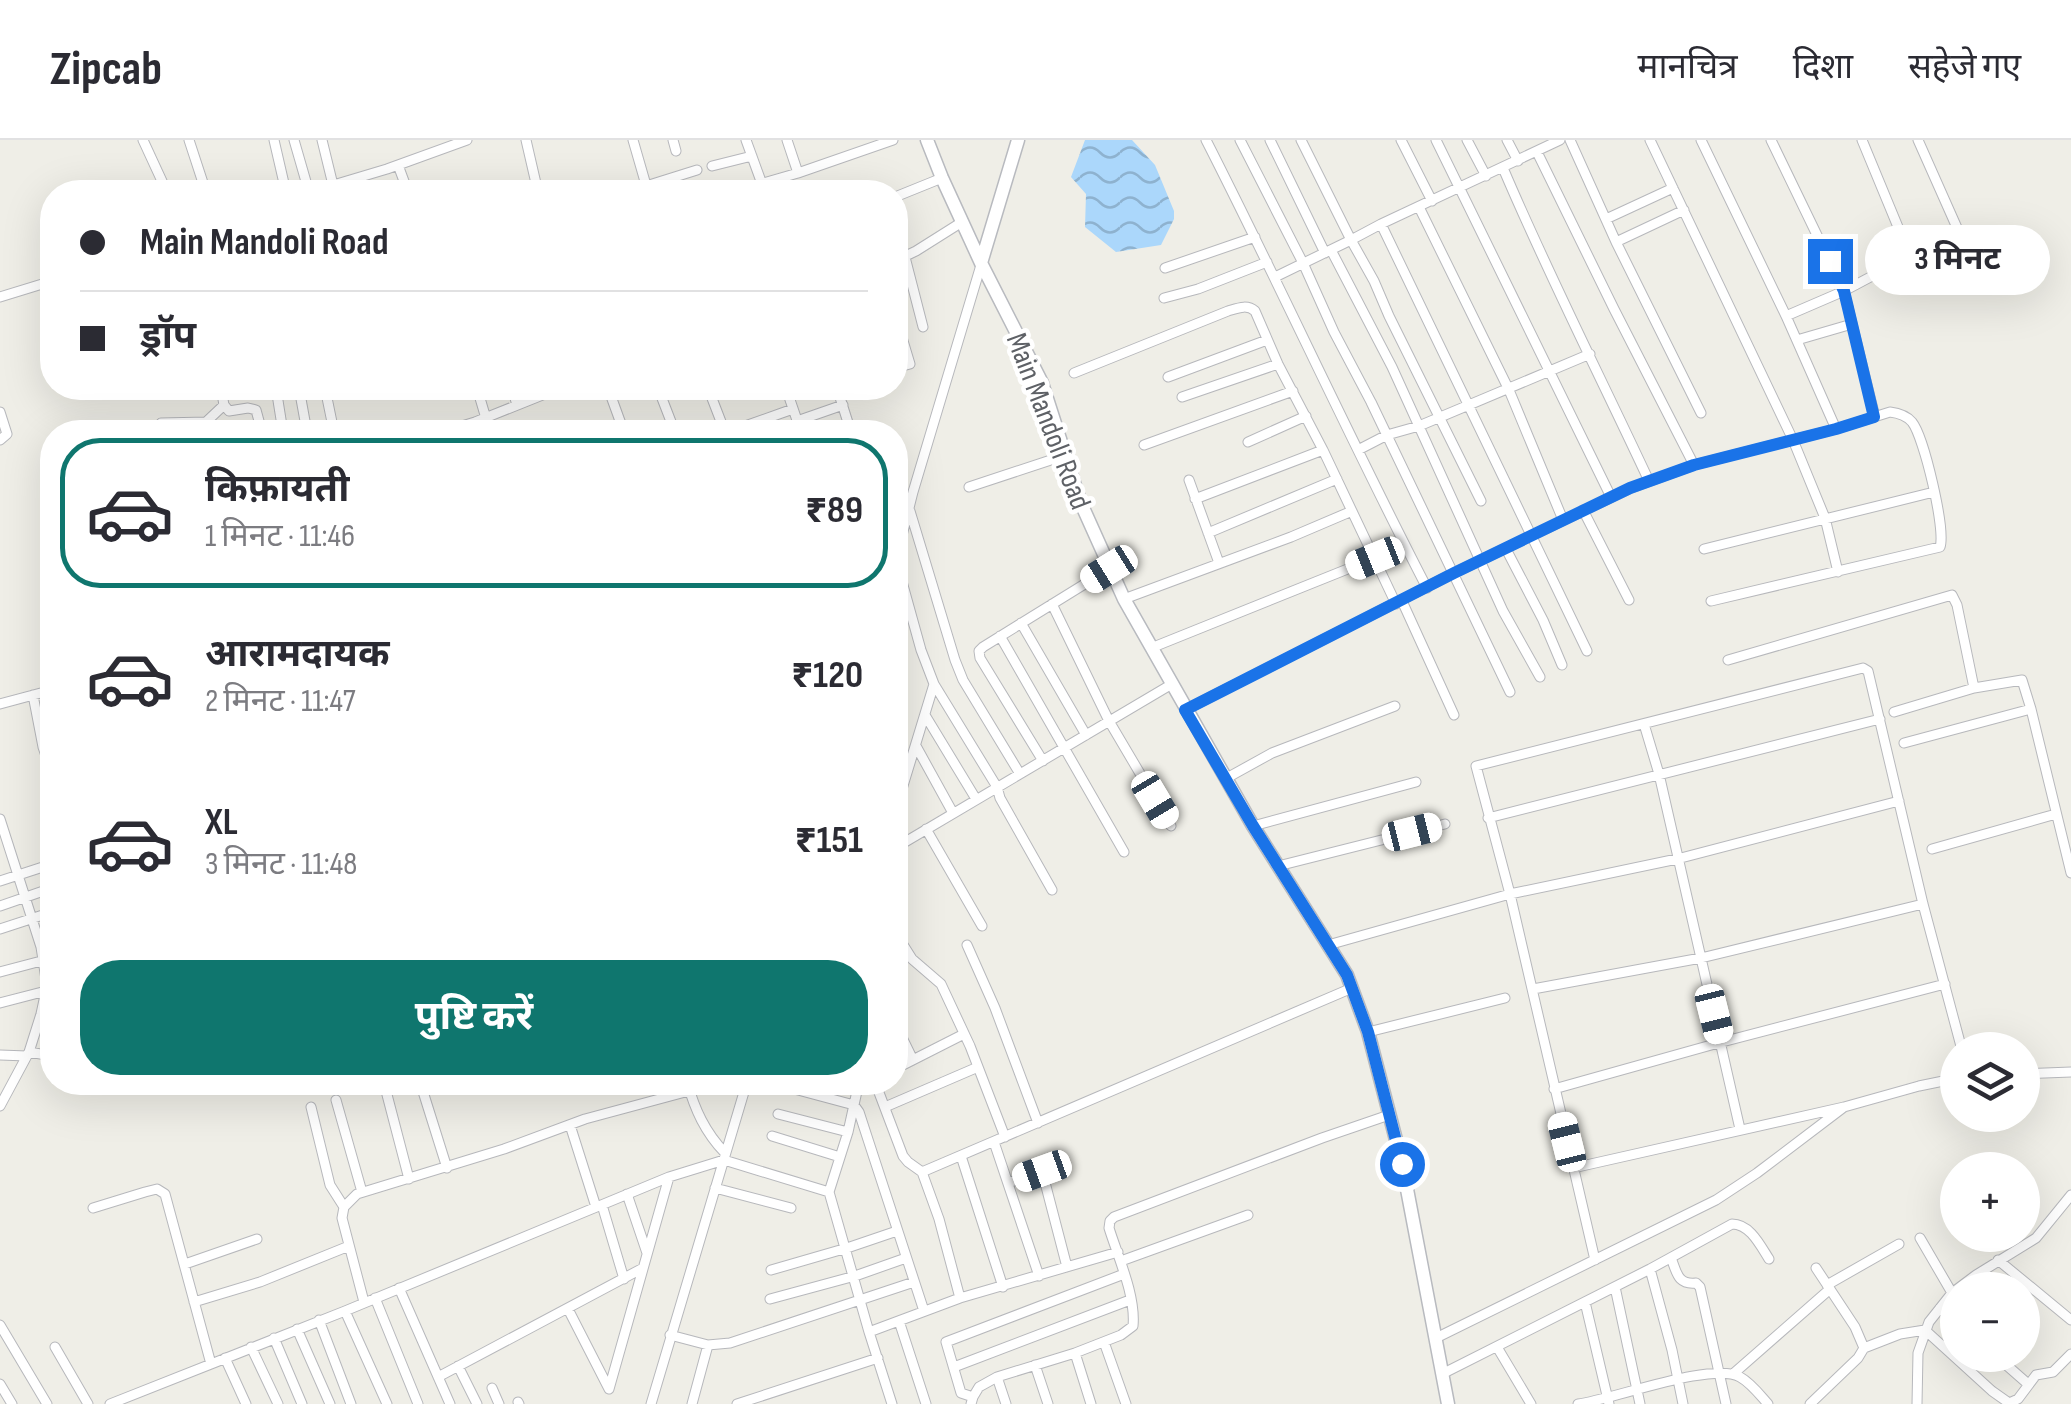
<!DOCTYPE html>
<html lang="hi">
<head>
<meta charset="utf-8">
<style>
	body { margin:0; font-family:"Sofia Sans Condensed","Noto Sans Devanagari",sans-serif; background:#f7f7f7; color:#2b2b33; height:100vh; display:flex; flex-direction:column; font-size:38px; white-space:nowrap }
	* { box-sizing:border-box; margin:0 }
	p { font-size:32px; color:#7c7c81 }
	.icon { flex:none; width:55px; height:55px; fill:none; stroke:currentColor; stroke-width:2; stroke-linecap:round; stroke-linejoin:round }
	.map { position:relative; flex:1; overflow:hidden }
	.sheet { position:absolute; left:40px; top:280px; width:868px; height:675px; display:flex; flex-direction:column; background:#fff; border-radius:40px; box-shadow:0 10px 40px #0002 }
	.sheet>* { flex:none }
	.top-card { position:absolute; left:40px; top:40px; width:868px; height:220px; border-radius:40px; box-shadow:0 10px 40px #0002; display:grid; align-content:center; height:220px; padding:0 40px; background:#fff }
	.controls { position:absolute; left:1940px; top:892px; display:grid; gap:20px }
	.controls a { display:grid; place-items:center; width:100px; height:100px; border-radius:50%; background:#fff; box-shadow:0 10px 40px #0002; font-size:50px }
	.end { position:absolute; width:45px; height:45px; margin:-22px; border:12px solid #1a73e8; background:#fff; box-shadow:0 0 0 5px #fff }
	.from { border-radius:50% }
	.bubble { position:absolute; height:70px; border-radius:35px; background:#fff; box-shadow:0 10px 40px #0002; font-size:32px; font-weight:700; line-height:70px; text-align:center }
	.car { position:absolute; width:30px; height:60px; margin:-30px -15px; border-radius:12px; box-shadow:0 0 8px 2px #0007; background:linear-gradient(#fff 24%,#345 0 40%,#fff 0 76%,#345 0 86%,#fff 0) }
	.top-card b { display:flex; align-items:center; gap:35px; height:95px; font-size:38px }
	.top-card b+b { border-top:2px solid #e1e1e2 }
	.top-card i { width:25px; height:25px; background:#2b2b33 }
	ul { padding:18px 0 0; list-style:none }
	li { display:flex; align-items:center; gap:30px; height:150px; margin:0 20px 15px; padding:0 20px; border:5px solid transparent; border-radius:40px }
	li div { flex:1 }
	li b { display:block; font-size:38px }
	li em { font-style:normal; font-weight:700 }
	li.current { border-color:#0f766e }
	li>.icon { width:90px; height:90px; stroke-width:1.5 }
	.cta { display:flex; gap:20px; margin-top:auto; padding:20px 40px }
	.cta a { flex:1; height:115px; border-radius:40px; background:#0f766e; color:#fff; font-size:40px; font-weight:700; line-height:115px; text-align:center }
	header { display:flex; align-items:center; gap:60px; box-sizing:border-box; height:140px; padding:0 50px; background:#fff; border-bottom:2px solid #e1e1e2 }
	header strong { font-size:48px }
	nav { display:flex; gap:55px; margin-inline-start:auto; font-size:35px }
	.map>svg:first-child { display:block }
	.water { fill:url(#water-waves) }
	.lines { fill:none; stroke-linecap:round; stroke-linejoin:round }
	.street-casing { stroke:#b7b8bc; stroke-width:11 }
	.secondary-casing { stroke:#b8babf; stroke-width:15 }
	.street { stroke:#fff; stroke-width:9 }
	.secondary { stroke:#fff; stroke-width:12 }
	.route { stroke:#1a73e8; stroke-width:12 }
	.labels { text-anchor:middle; stroke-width:9; stroke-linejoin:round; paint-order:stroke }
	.street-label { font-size:30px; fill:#5e6166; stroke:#fff }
</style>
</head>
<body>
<header>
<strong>Zipcab</strong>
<nav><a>मानचित्र</a><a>दिशा</a><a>सहेजे गए</a></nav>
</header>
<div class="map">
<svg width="2071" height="1264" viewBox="0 0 2071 1264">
	<defs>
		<pattern id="water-waves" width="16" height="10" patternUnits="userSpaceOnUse" patternTransform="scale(2.5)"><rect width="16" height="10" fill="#abd7fb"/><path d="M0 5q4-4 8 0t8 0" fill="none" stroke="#8eb2cf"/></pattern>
	</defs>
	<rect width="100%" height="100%" fill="#efeee7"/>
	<!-- water -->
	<path class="water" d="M1085,0H1132L1155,25L1174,71V79L1161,105L1116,112L1085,87L1086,54L1071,37Z"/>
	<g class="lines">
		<!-- street casing -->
		<g class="street-casing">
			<path id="street" d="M143,0L167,52
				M189,0L206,52
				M274,0L286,52
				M294,0L309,52
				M322,0L333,45
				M526,0L538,52
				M633,0L648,52
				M673,0L676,11
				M746,0L762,44
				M787,0L798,33
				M1206,0C1282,149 1350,300 1427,448
				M1240,0L1303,123L1334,192L1371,262L1510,552
				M1270,0L1325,113
				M1301,0L1351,100L1374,141L1389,176L1481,361
				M1401,0L1432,61
				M1436,0L1611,357
				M1467,0L1486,36
				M1507,0L1518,21
				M1570,0L1616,102L1701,273
				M1650,0L1793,300L1825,378L1838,432
				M1701,0L1786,176L1836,289
				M1771,0L1844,151L1875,277
				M1862,0L1910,116L1950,101L1958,96V90L1918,0
				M1537,12L1614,169L1694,325
				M398,25L408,52
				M712,26L752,16
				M1503,28C1548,134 1600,236 1649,341
				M646,46L697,30
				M310,52L387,29L467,0
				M732,52L798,33L893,0
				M895,57L942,38
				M1419,67L1509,250L1563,380
				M1606,79L1673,48
				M1381,84L1587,511
				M1616,102L1684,70
				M1331,110L1392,227L1503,471L1540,537
				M905,117L923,187
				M895,121L916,111L962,82
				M1165,128L1255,97
				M1275,137L1351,100L1381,84L1560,0
				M0,157L52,141
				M1164,158L1198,149L1267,122
				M895,174L910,224L895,228
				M1786,176L1844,151L1910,116
				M1797,200L1852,184
				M1074,233L1228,171C1238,168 1247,164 1255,171L1278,224L1323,310L1396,464
				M1168,237L1267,200
				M221,248L224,265L229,271L248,268L256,270L262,292
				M276,248L283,292
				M299,248L307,292
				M325,248L334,292
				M477,248L490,292
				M512,248L517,265
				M608,248L624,292
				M658,248L675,292
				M708,248L725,292
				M786,248L801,292
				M837,248L851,292
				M1182,257L1278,224
				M0,272L7,294L0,300
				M797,281L843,265
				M161,283L206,282L224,265
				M442,292L475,282L560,248
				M728,292L793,269
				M1248,302L1306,276
				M1144,305L1293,251
				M1358,310L1387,295L1419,286L1590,214
				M1189,340L1219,423
				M969,347L1066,315
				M1195,359L1323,310
				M1583,370L1629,460
				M910,371L955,520L963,540L1020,634
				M1208,393L1337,339
				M1506,409L1543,480L1562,525
				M1704,409L1934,352
				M896,420L921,510L934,544L997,647L1000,658L1052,750
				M895,423L913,352L981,125
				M1124,459L1291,397L1352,371
				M1402,461L1454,575
				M1052,464L1109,581L1171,686
				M1021,483L1086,595
				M1000,496L1124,712
				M1151,508L1375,418
				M1728,520L1952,455L1957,465L1974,548
				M33,555L43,607L52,633
				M0,564L52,550
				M1185,570L1454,433L1631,348L1694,325L1836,289L1890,272C1898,273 1906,275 1912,282C1924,297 1946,390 1940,407L1711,461
				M1894,572L1974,548L2022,540L2031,569L2071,733
				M925,575L976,659
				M1644,584L1659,634L1740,989
				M1904,603L2031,569
				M916,606L953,673
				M1043,621L980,518L979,511L983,507L1109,429
				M1225,639L1272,613L1395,566
				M895,672L934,544
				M1488,678L1880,579
				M0,679L41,807L47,846L41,874L29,912L0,966
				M1253,686L1416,642
				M926,689L982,786
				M895,708L1172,544
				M1932,709L2056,674
				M1278,726L1445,684
				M895,736L902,705
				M0,741L52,724
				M0,766L52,748
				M0,789L52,772
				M895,792L912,819L941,844L970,906L1005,997
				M967,805L995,868L1038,983
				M1328,805L1510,754L1677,719L1899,661
				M0,832L45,820
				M1533,849L1701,818L1923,764
				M0,863L46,851
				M895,883L913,920
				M1368,892L1505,858
				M29,912L52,916
				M0,915L27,916
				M895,929L964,894
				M2022,934L2071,932
				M173,942L198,949
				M420,942L447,1028
				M687,942C695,970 705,992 725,1013
				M768,942L854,965L859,972L924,1171
				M875,942L903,1016L908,1022L922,1032L939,1079L960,1158
				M385,947L409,1039
				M1554,949L1722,902L1945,844
				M336,960L362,1052
				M311,967L330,1045L344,1067
				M885,967L978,927
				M778,974L848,992
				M570,985L596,1067
				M772,996L840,1017
				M994,1002L1039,1136
				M961,1016L1003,1147
				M1573,1028L1844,967L1919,946L1958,938
				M922,1032L1352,848
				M1008,1043L1042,1031L1067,1127
				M715,1048L791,1068
				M829,1052L869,1192L892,1264
				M627,1054L647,1113
				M602,1065L624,1139
				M93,1068L145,1052L157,1049L165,1054L211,1224
				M1920,1098L1952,1153
				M1671,1118C1677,1132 1677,1145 1696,1143L1700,1147L1726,1264
				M1595,1120L1510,754L1476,626L1863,528L1868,531L1923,764L1962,910
				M1998,1120L2071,1180
				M1121,1121L1248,1075
				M185,1124L257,1099
				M1650,1129L1672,1210L1683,1264
				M771,1130L847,1108L897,1091
				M1827,1145L1899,1104
				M1615,1147L1640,1264
				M399,1148L450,1264
				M375,1158L418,1264
				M770,1159L855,1136L906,1118
				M194,1162L260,1142L349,1106
				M364,1162L342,1078L344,1067L357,1054L504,1009L585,979L689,951
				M1585,1162L1609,1264
				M1940,1168L1958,1183
				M568,1169L609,1249
				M345,1171L387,1264
				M319,1180L351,1264
				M899,1181L926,1264
				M0,1185L47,1264
				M297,1189L330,1264
				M869,1192L960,1158L1118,1112
				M670,1195L708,1205L730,1203L914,1142
				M274,1198L302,1264
				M1436,1198L1716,1060L1757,1033L1844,967
				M1104,1202L1126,1264
				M55,1207L88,1264
				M251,1207L278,1264
				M1497,1207L1531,1264
				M1864,1208L1900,1194L1925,1190L1992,1251L2009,1263L2018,1259L2036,1235L2053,1232L2071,1214
				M1075,1213L1091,1264
				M1995,1215L2028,1244
				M225,1218L246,1264
				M1035,1225L1048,1264
				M458,1226L477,1264
				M954,1227L1130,1160
				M1442,1234L1650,1129L1732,1084C1750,1084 1760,1105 1769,1119
				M1733,1234L1830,1149
				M438,1237L643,1128
				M997,1237L1006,1264
				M0,1244L12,1264
				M492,1248L499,1264
				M609,1249L669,1037
				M973,1257L961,1253L946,1202L1124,1134
				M518,1262L519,1264
				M110,1264L345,1171L669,1037L724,1020L829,1052L848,992L859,942
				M651,1264L747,942
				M692,1264L708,1205
				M737,1264L878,1218
				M971,1264L973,1257L979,1247L997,1237L1075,1213L1121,1195L1133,1186C1136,1156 1118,1117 1109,1088L1110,1081L1114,1077L1322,998L1389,975
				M1578,1264C1612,1260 1712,1221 1740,1237C1751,1243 1760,1255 1768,1264
				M1810,1264L1858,1218L1864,1208L1855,1187L1816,1128
				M1917,1264L1918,1213L1929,1182L1952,1153L1976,1135L2036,1098L2071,1055"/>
		</g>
		<!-- secondary casing -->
		<g class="secondary-casing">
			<path id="secondary" d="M927,0L942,38L981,123L1042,243L1080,361L1124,459L1253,686L1347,835L1368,892L1402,1023L1448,1264
				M981,123L1018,0"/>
		</g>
		<!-- street -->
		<use href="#street" class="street"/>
		<!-- secondary -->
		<use href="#secondary" class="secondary"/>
	</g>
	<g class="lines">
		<!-- route -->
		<path class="route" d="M1402,1024L1368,892L1347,835L1253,686L1185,570L1454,433L1630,348L1694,325L1836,289L1874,277L1844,151L1830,121"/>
	</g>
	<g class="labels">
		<!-- street labels -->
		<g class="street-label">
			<text transform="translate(1049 281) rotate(69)" y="10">Main Mandoli Road</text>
		</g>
	</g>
</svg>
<div class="controls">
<a><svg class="icon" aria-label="layers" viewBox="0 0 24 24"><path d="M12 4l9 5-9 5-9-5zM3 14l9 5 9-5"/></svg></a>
<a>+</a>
<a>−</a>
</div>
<i class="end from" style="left:1402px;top:1024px"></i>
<i class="end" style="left:1830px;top:121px"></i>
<div class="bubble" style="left:1865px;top:85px;width:185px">3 मिनट</div>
<i class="car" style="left:1375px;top:418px;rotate:248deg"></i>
<i class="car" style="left:1109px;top:429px;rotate:238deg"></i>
<i class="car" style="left:1155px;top:660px;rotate:149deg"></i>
<i class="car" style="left:1412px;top:692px;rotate:76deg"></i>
<i class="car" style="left:1714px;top:874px;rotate:166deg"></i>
<i class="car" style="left:1567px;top:1002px;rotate:346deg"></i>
<i class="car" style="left:1042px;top:1031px;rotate:250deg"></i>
<div class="top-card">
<b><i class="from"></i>Main Mandoli Road</b>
<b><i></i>ड्रॉप</b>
</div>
<section class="sheet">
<ul>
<li class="current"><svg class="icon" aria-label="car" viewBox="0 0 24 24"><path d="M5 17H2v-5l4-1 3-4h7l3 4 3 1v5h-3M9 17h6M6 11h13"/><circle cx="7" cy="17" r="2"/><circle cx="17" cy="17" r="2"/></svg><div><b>किफ़ायती</b><p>1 मिनट · 11:46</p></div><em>₹89</em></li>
<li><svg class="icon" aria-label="car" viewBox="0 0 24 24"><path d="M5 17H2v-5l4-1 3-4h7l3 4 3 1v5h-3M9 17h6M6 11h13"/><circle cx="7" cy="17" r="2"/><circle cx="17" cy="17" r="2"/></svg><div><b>आरामदायक</b><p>2 मिनट · 11:47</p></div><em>₹120</em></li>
<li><svg class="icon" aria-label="car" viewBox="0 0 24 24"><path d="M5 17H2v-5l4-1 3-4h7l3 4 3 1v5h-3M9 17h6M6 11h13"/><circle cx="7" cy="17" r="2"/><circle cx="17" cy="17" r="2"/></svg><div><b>XL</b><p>3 मिनट · 11:48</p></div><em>₹151</em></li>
</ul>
<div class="cta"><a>पुष्टि करें</a></div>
</section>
</div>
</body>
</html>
